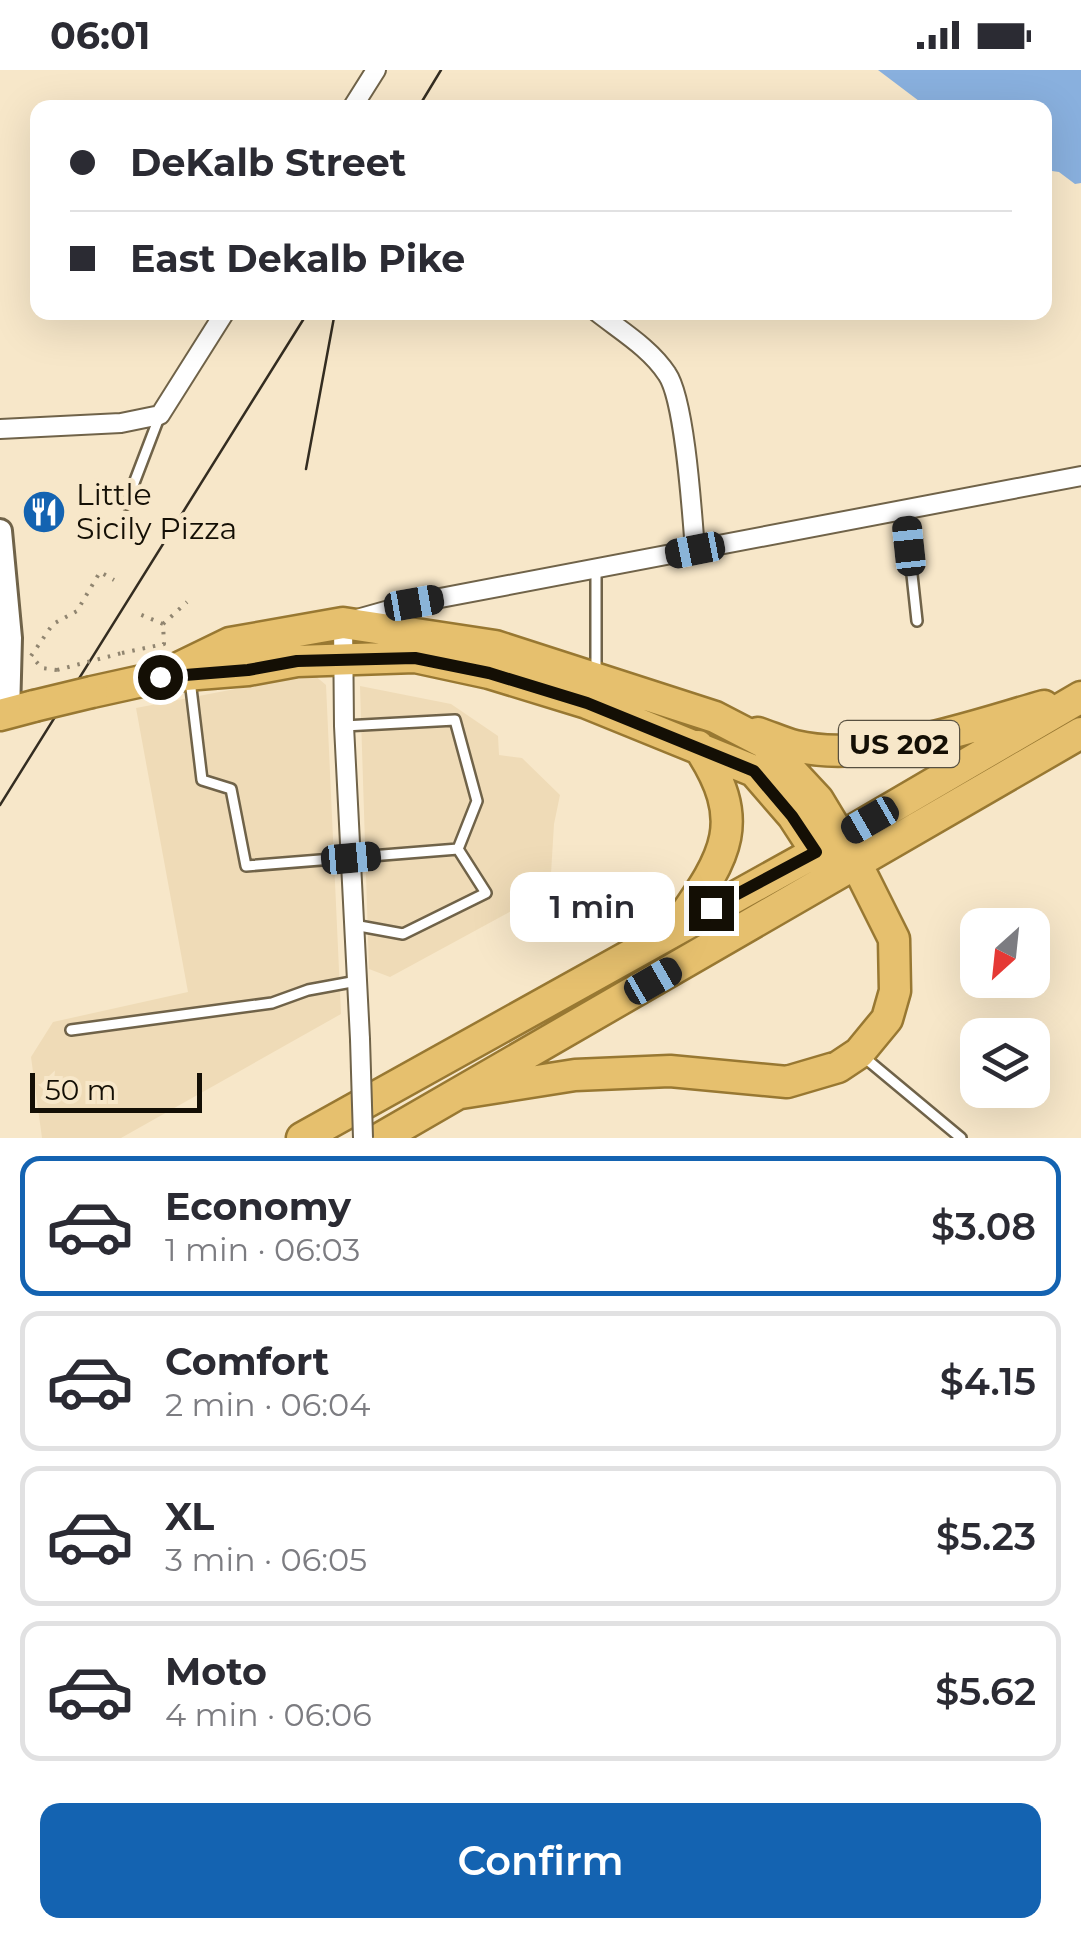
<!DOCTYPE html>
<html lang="en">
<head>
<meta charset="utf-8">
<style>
	body { margin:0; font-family:Montserrat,sans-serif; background:#f2f2f3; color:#2b2b33; height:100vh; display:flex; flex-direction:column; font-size:38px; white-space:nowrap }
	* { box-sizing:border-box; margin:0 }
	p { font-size:32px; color:#7c7c81 }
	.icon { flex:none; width:55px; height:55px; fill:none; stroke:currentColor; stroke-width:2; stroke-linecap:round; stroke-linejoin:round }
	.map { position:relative; height:1068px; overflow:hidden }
	.sheet { display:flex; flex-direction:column; background:#fff; flex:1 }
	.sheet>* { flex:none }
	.banner { position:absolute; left:30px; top:30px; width:1022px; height:220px; border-radius:20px; box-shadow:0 10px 40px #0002; display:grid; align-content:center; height:220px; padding:0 40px; background:#fff }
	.needle { width:65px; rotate:207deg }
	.fabs { position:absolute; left:960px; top:838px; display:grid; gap:20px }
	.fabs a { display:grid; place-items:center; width:90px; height:90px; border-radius:20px; background:#fff; box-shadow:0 10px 40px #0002; font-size:50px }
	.scale { position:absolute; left:30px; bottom:25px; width:172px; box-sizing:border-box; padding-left:10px; border:5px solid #140f05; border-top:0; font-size:28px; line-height:35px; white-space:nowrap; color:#140f05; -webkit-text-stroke:8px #f7e7c9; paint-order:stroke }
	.end { position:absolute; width:45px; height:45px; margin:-22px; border:12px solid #140f05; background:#fff; box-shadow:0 0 0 5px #fff }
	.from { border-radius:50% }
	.bubble { position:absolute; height:70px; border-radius:20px; background:#fff; box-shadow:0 10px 40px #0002; font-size:32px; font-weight:600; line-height:70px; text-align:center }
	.car { position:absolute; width:30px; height:60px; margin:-30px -15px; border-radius:12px; box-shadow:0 0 8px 2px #0007; background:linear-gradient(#222 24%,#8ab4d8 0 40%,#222 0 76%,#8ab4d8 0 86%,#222 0) }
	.banner b { display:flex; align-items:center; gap:35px; height:95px; font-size:38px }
	.banner b+b { border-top:2px solid #e1e1e2 }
	.banner i { width:25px; height:25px; background:#2b2b33 }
	ul { padding:18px 0 0; list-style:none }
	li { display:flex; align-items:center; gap:30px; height:140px; margin:0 20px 15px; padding:0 20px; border:5px solid #e1e1e2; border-radius:20px }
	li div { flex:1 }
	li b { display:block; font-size:38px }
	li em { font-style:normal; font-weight:600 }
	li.on { border-color:#1463b1 }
	li>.icon { width:90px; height:90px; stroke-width:1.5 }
	.action { display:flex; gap:20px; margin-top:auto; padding:20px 40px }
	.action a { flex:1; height:115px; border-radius:20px; background:#1463b1; color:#fff; font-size:40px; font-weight:600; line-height:115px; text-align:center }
	.status { display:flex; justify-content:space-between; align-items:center; height:70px; padding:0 50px; background:#fff; direction:ltr }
	.status svg { height:28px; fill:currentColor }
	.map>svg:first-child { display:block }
	.built { fill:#efdbb7 }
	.water { fill:#89b0de }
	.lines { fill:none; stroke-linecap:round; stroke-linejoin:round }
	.service-casing { stroke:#706349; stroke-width:14 }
	.minor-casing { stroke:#706349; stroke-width:22 }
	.tertiary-casing { stroke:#706349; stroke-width:28 }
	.trunk-casing { stroke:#987832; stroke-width:35 }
	.path { stroke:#908570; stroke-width:4; stroke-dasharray:2.5 8; stroke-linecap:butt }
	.service { stroke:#fff; stroke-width:9 }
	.minor { stroke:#fff; stroke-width:18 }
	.tertiary { stroke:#fff; stroke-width:22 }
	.trunk { stroke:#e6c06e; stroke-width:30 }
	.tram { stroke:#342d21; stroke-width:2.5 }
	.minor-bridge-casing { stroke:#706349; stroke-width:22; stroke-linecap:butt }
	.trunk-bridge-casing { stroke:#987832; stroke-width:35; stroke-linecap:butt }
	.path-bridge { stroke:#908570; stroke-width:4; stroke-dasharray:2.5 8; stroke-linecap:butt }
	.minor-bridge { stroke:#fff; stroke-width:18 }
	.trunk-bridge { stroke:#e6c06e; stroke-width:30 }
	.route { stroke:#140f05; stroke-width:12 }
	.labels { text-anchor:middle; stroke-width:10; stroke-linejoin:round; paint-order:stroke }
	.shield { fill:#f7e7c9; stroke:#585040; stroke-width:2.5 }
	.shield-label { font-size:28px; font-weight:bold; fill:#140f05 }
	.poi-label { font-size:30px; fill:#140f05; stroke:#f7e7c9; text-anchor:start }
</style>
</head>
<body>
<div class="status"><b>06:01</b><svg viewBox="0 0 49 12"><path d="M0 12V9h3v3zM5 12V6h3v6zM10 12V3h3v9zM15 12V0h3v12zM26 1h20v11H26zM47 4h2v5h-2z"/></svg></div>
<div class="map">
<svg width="1081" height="1068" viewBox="0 0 1081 1068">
	<rect width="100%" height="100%" fill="#f7e7c9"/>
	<!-- built -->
	<path class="built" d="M313,604L326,615L341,944L121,1068H42L31,987L53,952L188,922L136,638Z
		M360,616L451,634L498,666L499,685L522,688L560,725L554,754L550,820L390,907L369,899Z"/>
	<!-- water -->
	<path class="water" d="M878,0H1081V113L1075,114L1059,102L1045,100V38L927,37Z"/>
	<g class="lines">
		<!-- service casing -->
		<g class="service-casing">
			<path id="service" d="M126,434L160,345
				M905,440L917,551
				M596,601V499
				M190,610L202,710L231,719L246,796L458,779L486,823L403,864L354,855
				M344,656L455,650L477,731L458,779
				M71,960L272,933L308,920L357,911
				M865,988L961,1068"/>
		</g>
		<!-- minor casing -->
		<g class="minor-casing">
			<path id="minor" d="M352,38L376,0
				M597,242C621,261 650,278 667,304C685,330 692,443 695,480
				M0,359L121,353L160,345L225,242
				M360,969L344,656L343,553L414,533L1081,406"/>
		</g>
		<!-- tertiary casing -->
		<g class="tertiary-casing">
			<path id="tertiary" d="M0,461L10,568L8,643L0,641"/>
		</g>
		<!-- trunk casing -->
		<g class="trunk-casing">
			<path id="trunk" d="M160,607L230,573L343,553L495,576L715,647L765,673L818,730L856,793L894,869L895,921L887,949L859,983L838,997L787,1012L670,1001L575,1005L461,1023
				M92,622L160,607L248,600L297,591L415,587L489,603L587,633L754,701L793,746L832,806
				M0,645L34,636
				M758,663C770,667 783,673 795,676C869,694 973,656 1044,636
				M679,853C727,785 748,751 698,676
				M302,1068L816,782L1081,627
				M381,1068L1081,663"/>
		</g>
		<!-- path -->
		<path class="path" d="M163,554L187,532
			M122,583L164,574L163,554L137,543
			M57,600L42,598L31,586L53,554L77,541L100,502L114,510"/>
		<!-- service -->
		<use href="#service" class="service"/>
		<!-- minor -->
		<use href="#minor" class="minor"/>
		<!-- tertiary -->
		<use href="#tertiary" class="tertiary"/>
		<!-- trunk -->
		<use href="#trunk" class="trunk"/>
		<!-- tram -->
		<path class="tram" d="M418,38L441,0
			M306,399L335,242
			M0,735L308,242"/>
		<!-- minor-bridge casing -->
		<g class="minor-bridge-casing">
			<path id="minor-bridge" d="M360,969L363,1068"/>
		</g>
		<!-- trunk-bridge casing -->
		<g class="trunk-bridge-casing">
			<path id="trunk-bridge" d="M34,636L92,622"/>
		</g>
		<!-- path-bridge -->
		<path class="path-bridge" d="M57,600L122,583"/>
		<!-- minor-bridge -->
		<use href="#minor-bridge" class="minor-bridge"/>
		<!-- trunk-bridge -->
		<use href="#trunk-bridge" class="trunk-bridge"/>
	</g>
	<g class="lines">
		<!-- route -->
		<path class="route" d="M160,607L248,600L297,591L415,588L489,603L587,633L754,701L792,746L816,782L711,838"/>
	</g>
	<!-- icons -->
	<defs>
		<g id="restaurant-disc" transform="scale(2.25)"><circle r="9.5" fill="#1463b1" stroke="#f7e7c9"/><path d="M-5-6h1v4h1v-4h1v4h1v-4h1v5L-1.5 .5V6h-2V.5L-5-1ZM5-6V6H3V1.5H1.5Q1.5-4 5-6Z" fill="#fff"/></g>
	</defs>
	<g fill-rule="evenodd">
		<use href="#restaurant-disc" x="44" y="442"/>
	</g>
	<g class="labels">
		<!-- shield labels -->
		<rect class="shield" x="839" y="651" width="120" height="46" rx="8"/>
		<g class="shield-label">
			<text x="899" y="684">US 202</text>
		</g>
		<!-- poi labels -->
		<g class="poi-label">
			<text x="76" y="435">Little<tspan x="76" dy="34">Sicily Pizza</tspan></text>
		</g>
	</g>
</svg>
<div class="fabs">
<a><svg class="needle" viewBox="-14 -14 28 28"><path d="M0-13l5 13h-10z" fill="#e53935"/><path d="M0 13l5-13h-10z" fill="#7c7c81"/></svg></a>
<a><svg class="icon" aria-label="layers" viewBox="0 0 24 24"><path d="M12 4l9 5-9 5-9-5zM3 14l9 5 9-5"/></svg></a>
</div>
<div class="scale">50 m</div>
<i class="end from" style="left:160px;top:607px"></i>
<i class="end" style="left:711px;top:838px"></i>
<div class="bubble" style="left:510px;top:802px;width:165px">1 min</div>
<i class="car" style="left:909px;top:476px;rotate:354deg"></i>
<i class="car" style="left:695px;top:480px;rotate:259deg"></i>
<i class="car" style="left:414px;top:533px;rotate:80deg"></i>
<i class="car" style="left:870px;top:750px;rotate:240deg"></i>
<i class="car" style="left:351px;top:788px;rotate:85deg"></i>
<i class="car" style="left:653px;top:911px;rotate:60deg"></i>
<div class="banner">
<b><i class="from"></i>DeKalb Street</b>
<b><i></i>East Dekalb Pike</b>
</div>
</div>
<section class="sheet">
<ul>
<li class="on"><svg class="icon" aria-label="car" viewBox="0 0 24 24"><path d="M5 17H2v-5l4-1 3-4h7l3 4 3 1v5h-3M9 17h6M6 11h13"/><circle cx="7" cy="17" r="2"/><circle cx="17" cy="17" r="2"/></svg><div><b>Economy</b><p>1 min · 06:03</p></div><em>$3.08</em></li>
<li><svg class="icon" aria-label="car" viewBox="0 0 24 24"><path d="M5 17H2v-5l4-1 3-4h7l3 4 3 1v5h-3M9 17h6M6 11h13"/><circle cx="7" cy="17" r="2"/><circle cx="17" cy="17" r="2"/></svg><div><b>Comfort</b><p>2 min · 06:04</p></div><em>$4.15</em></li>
<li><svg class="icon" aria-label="car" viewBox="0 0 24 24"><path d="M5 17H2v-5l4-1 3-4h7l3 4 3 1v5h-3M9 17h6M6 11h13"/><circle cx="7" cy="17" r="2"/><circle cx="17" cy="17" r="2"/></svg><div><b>XL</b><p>3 min · 06:05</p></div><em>$5.23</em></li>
<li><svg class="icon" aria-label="car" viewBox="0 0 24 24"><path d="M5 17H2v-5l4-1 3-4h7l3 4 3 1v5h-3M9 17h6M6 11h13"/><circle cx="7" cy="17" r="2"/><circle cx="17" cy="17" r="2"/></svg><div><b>Moto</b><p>4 min · 06:06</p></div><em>$5.62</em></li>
</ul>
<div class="action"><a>Confirm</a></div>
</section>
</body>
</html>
